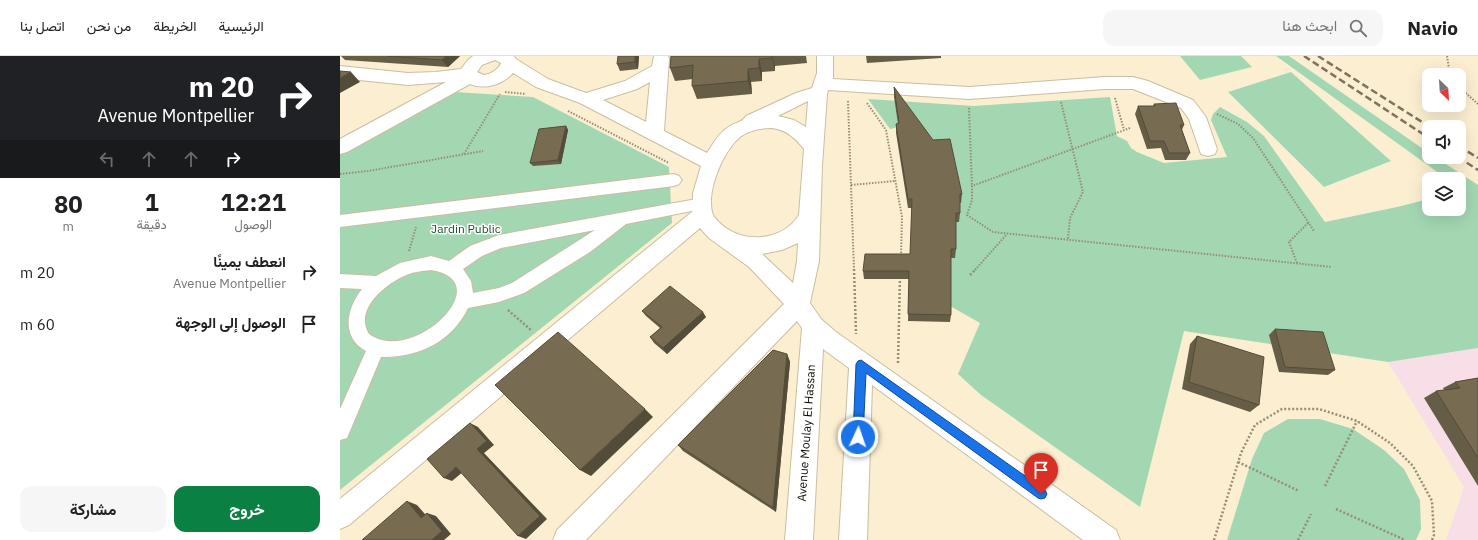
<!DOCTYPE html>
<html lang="ar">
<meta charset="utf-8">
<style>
body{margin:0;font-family:"IBM Plex Sans",Vazirmatn,sans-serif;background:#f6f6f6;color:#202124;direction:rtl;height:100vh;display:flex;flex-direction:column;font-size:15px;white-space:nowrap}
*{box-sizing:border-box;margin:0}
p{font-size:13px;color:#757577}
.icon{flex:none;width:22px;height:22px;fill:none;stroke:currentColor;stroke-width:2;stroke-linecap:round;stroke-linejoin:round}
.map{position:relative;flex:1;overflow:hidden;direction:ltr}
.side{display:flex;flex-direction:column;background:#fff;width:340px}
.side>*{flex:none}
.guide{background:#202124;color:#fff;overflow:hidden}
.needle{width:26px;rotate:155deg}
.tools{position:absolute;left:1082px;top:12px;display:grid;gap:8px}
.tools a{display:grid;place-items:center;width:44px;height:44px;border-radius:8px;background:#fff;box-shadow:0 4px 16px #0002;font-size:20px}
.pin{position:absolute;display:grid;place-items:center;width:34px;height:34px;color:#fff;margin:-41px -17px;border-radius:50% 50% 50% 0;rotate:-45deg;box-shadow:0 0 4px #0007}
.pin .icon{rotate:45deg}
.me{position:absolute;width:44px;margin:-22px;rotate:3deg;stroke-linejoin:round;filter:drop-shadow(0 0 3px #0008)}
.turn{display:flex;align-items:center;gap:14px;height:84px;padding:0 20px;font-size:18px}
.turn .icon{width:52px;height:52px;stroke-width:2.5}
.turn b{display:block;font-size:28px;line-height:34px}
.lanes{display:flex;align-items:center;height:38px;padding:0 20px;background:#0003;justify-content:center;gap:20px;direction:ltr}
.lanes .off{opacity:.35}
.eta{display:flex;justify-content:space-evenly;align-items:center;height:68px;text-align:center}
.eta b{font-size:24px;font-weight:700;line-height:28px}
.button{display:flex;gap:8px;margin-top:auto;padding:8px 20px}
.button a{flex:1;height:46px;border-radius:12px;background:#0b8043;color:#fff;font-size:16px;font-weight:700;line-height:46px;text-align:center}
.button a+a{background:#f6f6f6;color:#202124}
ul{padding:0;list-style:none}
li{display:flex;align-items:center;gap:12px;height:52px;padding:0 20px}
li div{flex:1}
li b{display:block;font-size:15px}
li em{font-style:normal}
header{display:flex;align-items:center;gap:24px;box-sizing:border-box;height:56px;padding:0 20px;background:#fff;border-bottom:1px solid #e0e0e0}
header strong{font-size:19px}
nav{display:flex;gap:22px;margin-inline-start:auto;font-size:14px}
.search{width:280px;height:36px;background:#f6f6f6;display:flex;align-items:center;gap:10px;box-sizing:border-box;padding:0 14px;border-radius:12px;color:#757577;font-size:15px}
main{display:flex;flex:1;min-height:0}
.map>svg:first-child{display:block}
.education{fill:#f8dfe7}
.green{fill:#a3d7b2}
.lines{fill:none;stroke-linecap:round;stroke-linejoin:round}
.pedestrian-casing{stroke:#cabea1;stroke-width:2}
.minor-casing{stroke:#cabea1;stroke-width:2}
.path-far1{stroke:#978d78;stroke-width:2;stroke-dasharray:1.5 1.5;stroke-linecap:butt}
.path{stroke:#978d78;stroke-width:2.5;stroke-dasharray:2 2;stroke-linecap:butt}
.pedestrian{fill:#fff;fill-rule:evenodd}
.minor{fill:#fff;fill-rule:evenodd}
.rail{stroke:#7c7361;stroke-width:2.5;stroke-dasharray:7 3.5;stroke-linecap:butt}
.wall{fill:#665d46}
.shaded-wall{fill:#534c39}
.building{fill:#776c51;stroke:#534c39}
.route{fill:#1a73e8;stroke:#114b97}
.labels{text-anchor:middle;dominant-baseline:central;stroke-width:3;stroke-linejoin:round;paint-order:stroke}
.park-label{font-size:12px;fill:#11542e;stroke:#fff}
.street-label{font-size:12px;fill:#110c04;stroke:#fff}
</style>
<header>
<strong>Navio</strong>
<div class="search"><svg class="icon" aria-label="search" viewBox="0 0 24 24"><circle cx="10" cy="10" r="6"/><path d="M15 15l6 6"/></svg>ابحث هنا</div>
<nav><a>الرئيسية</a><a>الخريطة</a><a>من نحن</a><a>اتصل بنا</a></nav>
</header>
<main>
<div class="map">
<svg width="1138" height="484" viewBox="0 0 1138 484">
<rect width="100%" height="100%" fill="#fcefd1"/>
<path class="education" d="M1138,292V484H1106L1124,431L1048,306Z"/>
<g class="green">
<path d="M840,0H901L912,11L860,24Z"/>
<path d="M936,0H949L1089,97V101H1095L1138,129V292L1048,306L844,275L800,451L641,339L618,318L640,267L610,250V202L612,179L619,147H621L559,71L550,73L528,43L634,50L770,41L777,80L787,85L791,92L797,96L824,107L887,101L871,64L873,58L880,51L907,66L924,80L985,166L1057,151L1089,143V153H1119V123H1107Z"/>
<path d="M951,16L1051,105L984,131L888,36Z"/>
<path d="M115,36L193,41L329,111L332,167L0,434V98Z"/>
<path d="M948,363H980L1013,373L1044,394L1064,413L1080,444L1081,473L1076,484H887L912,403L924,377Z"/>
</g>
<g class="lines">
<defs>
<g id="pedestrian">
<path d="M334,118L339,120L342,124L339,128L334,130L0,171V159Z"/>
<path d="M362,142L367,144L370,148L367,152L286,168L250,196L184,237L159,246L128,252C112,286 77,302 41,301L7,382L0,384V353L26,295C0,281 7,252 22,233L0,232V218L36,220L60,207L91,200L109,205L130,190L159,179ZM255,174L172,227L159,232L133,237L131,225L123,213L142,200L161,192ZM91,214C98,215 105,217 111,222C138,246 66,306 29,278C14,254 44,229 64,220C72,216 82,215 91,214Z"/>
</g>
<path id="minor" d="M133,0H174L176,3L208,23L246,37L285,25L312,10L314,0H328L329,3L324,75L367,97C373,88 378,78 387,72C393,67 402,67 406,60L456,37L472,32L477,17V0H493V23L629,31L765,21H793L808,25L853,44L866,61L877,93L875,98L868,100L861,98L849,63L841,52L793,33H765L629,43L488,34L487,38L482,110L479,205L470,247L481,263L496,276L776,474L780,484H743L532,329L527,484H499L509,312L483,293L473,484H445L462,272L457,265L246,484H213L217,474L444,248L409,211L369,182L360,172L9,469L0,473V443L353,155V137L361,110L240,47L196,31L173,17C162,29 145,34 130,28L7,96L0,98V83L106,26L68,29L0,22V10L68,17L96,16L121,13L128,4ZM155,4L161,7C158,14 151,18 144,19L137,16L142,9ZM310,26L306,66L263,44L297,33ZM468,45L466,71L454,64L438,60ZM432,72C447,74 455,82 464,93L459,159C444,183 409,188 386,172C382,169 376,164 373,159C365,137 383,95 400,81C409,74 421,72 432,72ZM458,187L457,205L453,227L422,198L442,194Z"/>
</defs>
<use href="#pedestrian" class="pedestrian-casing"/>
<use href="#minor" class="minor-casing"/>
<g class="path-far1">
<path d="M1107,0L1110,19"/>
<path d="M1119,31L1138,48"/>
<path d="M165,36L186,38"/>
<path d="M775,42L784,74"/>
<path d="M508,45L514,214"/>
<path d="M721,46L743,136L730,162L728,183"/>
<path d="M527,47L546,74L562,161L561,201"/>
<path d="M629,52L632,130"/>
<path d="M228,55L329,107"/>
<path d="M877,58L898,68L913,82L974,175"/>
<path d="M790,72L632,130V144L627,159L653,176L992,211"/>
<path d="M124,98L160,38"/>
<path d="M0,118L28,115L143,95"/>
<path d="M511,129L555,125"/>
<path d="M69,195L76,171"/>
<path d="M957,207L949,186L969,166"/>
<path d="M635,214L667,178"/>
</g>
<g class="path">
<path d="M514,213L516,278"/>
<path d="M630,219L636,213"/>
<path d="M168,254L191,274"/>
<path d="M558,307L560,220"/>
<path d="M898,406L959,435"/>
<path d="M985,430L1017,365"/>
<path d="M996,453L1065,484"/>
<path d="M874,484L901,397L915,369L942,353H979L1017,365L1050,387L1073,410L1092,445L1094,479L1092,484"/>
<path d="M958,484L971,458"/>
</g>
<use href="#pedestrian" class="pedestrian"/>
<use href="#minor" class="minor"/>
<g class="rail">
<path d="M964,0L1089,82"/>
<path d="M978,0L1090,71"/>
<path d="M1119,90L1138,102"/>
<path d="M1118,101L1138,114"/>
</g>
</g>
<g class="wall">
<path d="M1,0H120L108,11L5,4Z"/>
<path d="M299,0L298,13L280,15L277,8Z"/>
<path d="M331,0H466L467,7L435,10V15L422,16V25L411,26L412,38L357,43L352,30L353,23L335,25L330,12Z"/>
<path d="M526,0H601V2L527,7Z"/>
<path d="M554,31L622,138L621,147H620V157L619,166H616V193L615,202H611V259L610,266L568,265L569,223H524L523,215L570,198L572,152H568L556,77V68H558L554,41Z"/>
<path d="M814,48L844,69L842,74L850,97L846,104H825L821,92L807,93L795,58L798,50H813Z"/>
<path d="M226,70L228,74L221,108L193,110L190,107Z"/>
<path d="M302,255L366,261L327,298L314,287L310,281L320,272L306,260Z"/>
<path d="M935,273L995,314L988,319L939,316L929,279Z"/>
<path d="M857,280L919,349L910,356L842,333L850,288Z"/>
<path d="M447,298L450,306L436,456L343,395L338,389Z"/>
<path d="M1138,322V430L1084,342L1096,335L1104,334L1103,332L1115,326Z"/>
</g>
<g class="shaded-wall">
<path d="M106,0H120L108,11L102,4Z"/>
<path d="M295,0H299L298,13L295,6Z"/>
<path d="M432,0L435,10V15L432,2Z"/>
<path d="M419,3L422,16V25L419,12Z"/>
<path d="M408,13L411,26L412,38L408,25Z"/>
<path d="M11,16L20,26L0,37V22Z"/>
<path d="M226,70L228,74L221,108L218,104Z"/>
<path d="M363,256L366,261L327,298L323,292Z"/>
<path d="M447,298L450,306L436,456L433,452Z"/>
<path d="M305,353L313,361L251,420L240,414Z"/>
<path d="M130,367L138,371L154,389L144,397L207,463L186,483L178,480L137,393Z"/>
<path d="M116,411L124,415L112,425L104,422Z"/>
<path d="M67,445L77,449L91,465L81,462Z"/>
<path d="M87,457L96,460L111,478L104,484H92Z"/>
</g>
<g class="building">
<path d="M47,0H106L102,4Z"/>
<path d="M278,0H295V6L277,8Z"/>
<path d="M331,0H432V2L419,3V12L408,13V25L352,30L353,9L330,12Z"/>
<path d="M0,15L11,16L0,22Z"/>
<path d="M554,31L593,84L610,83L622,138H620V157H616V193H611V259L568,258L569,215H523L525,198H570L572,143H568L556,68L559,67Z"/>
<path d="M836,47L844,69H840L850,97H829L824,85H810L798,50H815L814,48Z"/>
<path d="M226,70L218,104L190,107L199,73Z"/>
<path d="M330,230L363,256L323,292L310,281L322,271L302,255Z"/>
<path d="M935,273L983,276L995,314L945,311Z"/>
<path d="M218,276L305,353L240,414L155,329Z"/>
<path d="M857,280L924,301L919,349L849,326Z"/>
<path d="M433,294L447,298L433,452L338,389Z"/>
<path d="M1138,322V402L1096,335L1120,332L1115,326Z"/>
<path d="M130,367L147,385L137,393L200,460L178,480L116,411L104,422L87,403Z"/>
<path d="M67,445L81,462L87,457L102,475L92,484H22Z"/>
</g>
<path class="route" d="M521,304L705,434L707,438L705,442L701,443L698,442L526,317L523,381L521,385L518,386L514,385L513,381L516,308L518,305Z"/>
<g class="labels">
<g class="park-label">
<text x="126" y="172">Jardin Public</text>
</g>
<g class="street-label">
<text transform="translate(466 377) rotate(-86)">Avenue Moulay El Hassan</text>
</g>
</g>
</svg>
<div class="tools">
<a><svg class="needle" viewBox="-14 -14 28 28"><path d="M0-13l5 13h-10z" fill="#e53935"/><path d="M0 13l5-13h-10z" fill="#757577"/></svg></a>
<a><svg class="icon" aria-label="sound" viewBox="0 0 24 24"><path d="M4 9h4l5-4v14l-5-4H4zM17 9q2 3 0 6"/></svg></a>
<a><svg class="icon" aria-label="layers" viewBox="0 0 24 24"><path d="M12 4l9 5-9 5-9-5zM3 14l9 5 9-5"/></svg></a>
</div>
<div class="pin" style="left:701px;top:438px;background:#d93025"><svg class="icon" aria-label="arrive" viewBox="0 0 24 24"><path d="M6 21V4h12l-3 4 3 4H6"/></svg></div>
<svg class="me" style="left:518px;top:381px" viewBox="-20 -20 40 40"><circle r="17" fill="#1a73e8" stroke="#fff" stroke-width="3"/><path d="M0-11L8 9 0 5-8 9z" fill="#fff"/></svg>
</div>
<section class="side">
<div class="guide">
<div class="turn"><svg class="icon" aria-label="right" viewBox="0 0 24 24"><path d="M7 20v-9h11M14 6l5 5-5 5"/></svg><div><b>20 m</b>Avenue Montpellier</div></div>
<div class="lanes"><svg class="icon off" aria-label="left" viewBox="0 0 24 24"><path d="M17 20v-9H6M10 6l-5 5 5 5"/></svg><svg class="icon off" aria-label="ahead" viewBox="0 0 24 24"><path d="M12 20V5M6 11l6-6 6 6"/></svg><svg class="icon off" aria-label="ahead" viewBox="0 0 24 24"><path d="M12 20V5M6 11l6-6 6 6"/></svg><svg class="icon" aria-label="right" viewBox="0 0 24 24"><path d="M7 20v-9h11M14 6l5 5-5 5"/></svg></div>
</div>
<div class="eta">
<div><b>12:21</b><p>الوصول</p></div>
<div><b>1</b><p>دقيقة</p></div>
<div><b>80</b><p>m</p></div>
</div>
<ul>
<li><svg class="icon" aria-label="right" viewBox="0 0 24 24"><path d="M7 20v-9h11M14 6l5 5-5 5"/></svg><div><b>انعطف يمينًا</b><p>Avenue Montpellier</p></div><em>20 m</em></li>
<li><svg class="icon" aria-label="arrive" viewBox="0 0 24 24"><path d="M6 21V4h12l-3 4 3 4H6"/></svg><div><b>الوصول إلى الوجهة</b></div><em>60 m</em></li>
</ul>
<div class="button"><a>خروج</a><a>مشاركة</a></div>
</section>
</main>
